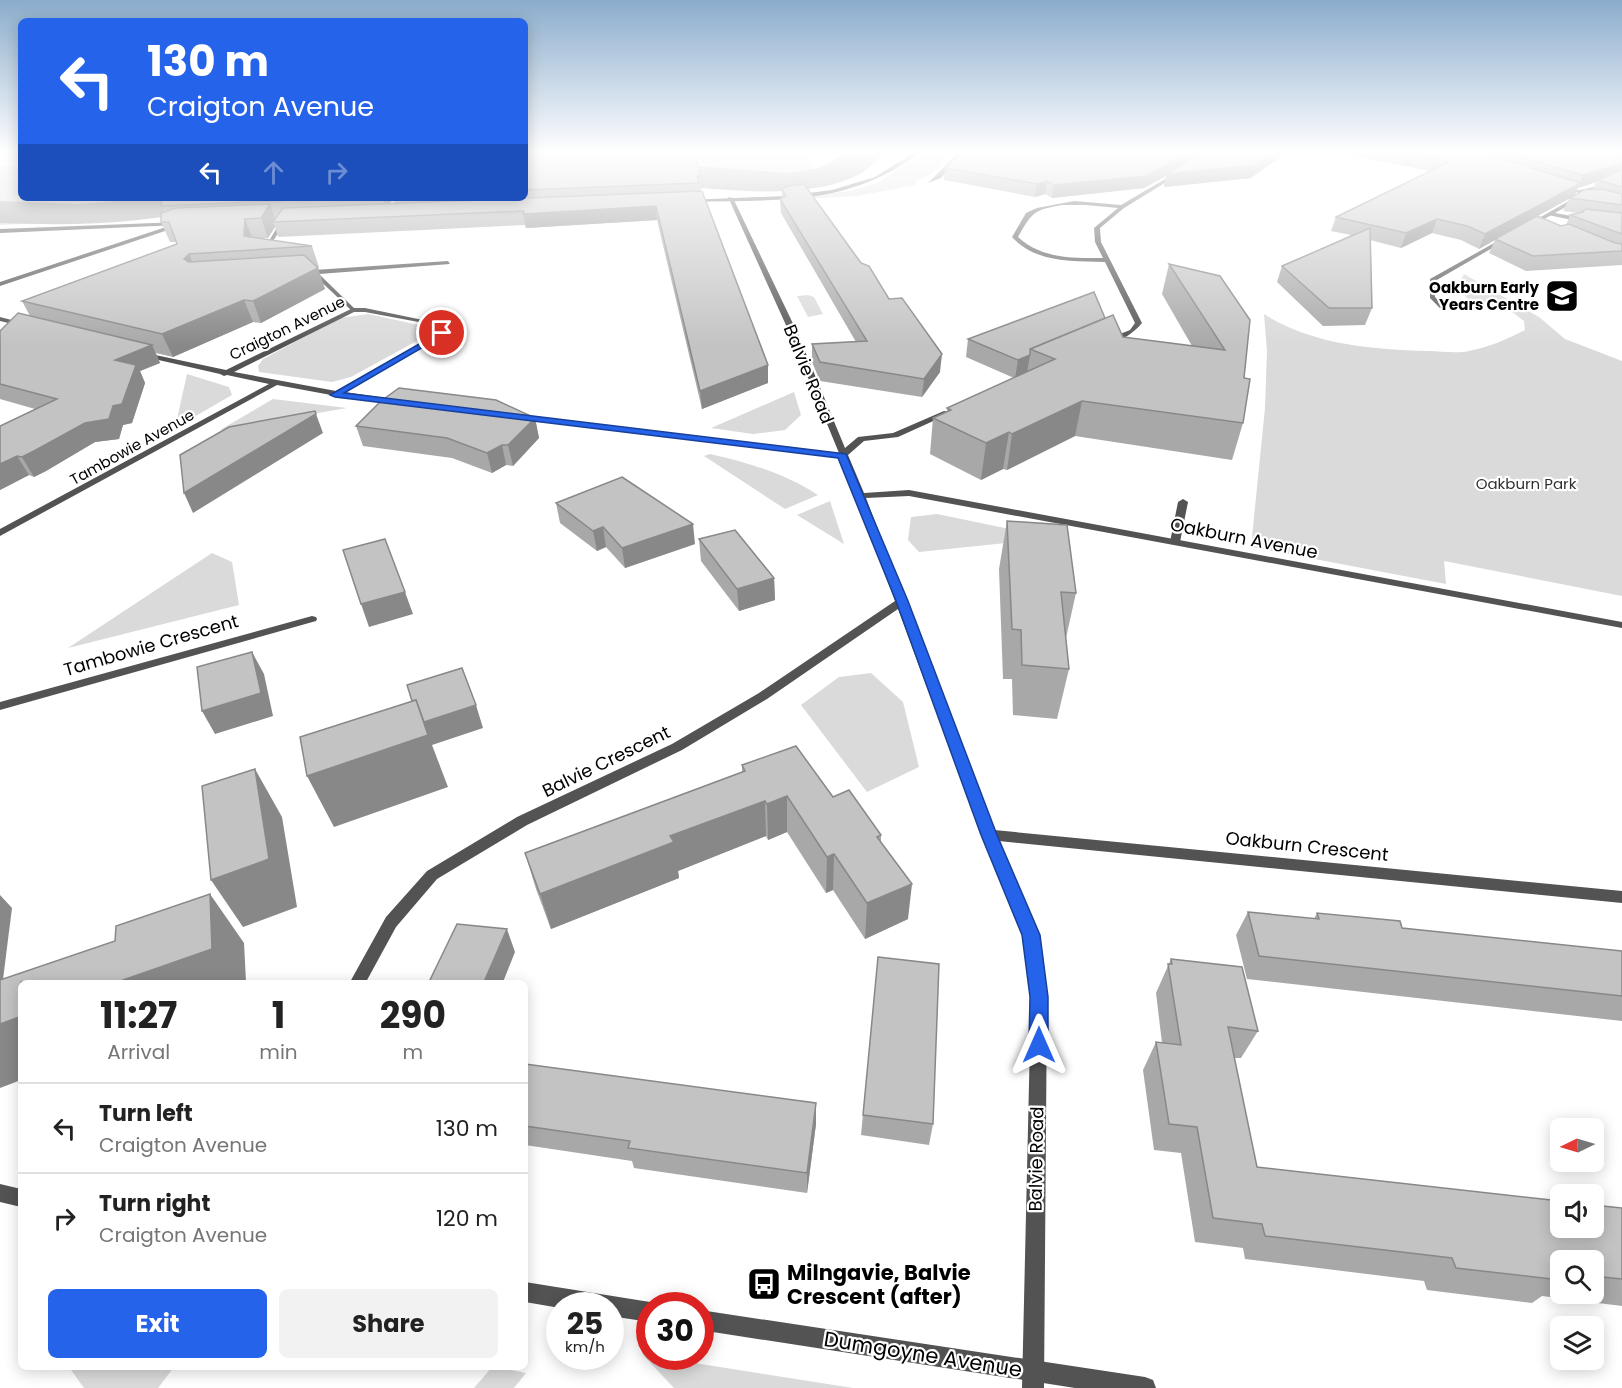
<!DOCTYPE html>
<style>
body{margin:0;font-family:Poppins,sans-serif;background:#f2f2f2;color:#222;height:100vh;display:flex;flex-direction:column;font-size:22px;white-space:nowrap}
*{box-sizing:border-box;margin:0}
p{font-size:20px;color:#767676}
.icon{flex:none;width:33px;height:33px;fill:none;stroke:currentColor;stroke-width:2;stroke-linecap:round;stroke-linejoin:round}
.map{position:relative;flex:1;overflow:hidden}
.panel{position:absolute;left:18px;top:980px;width:510px;height:390px;display:flex;flex-direction:column;background:#fff;border-radius:9px;box-shadow:0 3px 15px #0003}
.panel>*{flex:none}
.banner{position:absolute;left:18px;top:18px;width:510px;height:183px;border-radius:9px;box-shadow:0 3px 15px #0003;background:#2563eb;color:#fff;overflow:hidden}
.needle{width:39px;rotate:265deg}
.tools{position:absolute;left:1550px;top:1118px;display:grid;gap:12px}
.tools a{display:grid;place-items:center;width:54px;height:54px;border-radius:9px;background:#fff;box-shadow:0 3px 15px #0003;font-size:30px}
.speed{position:absolute;left:546px;top:1292px;display:flex;gap:12px;font-size:30px;font-weight:700;text-align:center}
.speed>*{display:grid;place-content:center;width:78px;height:78px;border-radius:50%;background:#fff;box-shadow:0 3px 15px #0003;line-height:1}
.speed small{font-size:15px;font-weight:400}
.speed .limit{border:9px solid #d22;background:#fff;color:#111}
.pin{position:absolute;display:grid;place-items:center;width:51px;height:51px;color:#fff;margin:-26px;border:3px solid #fff;border-radius:50%;box-shadow:0 2px 6px #0007}
.me{position:absolute;width:66px;margin:-33px;rotate:0deg;stroke-linejoin:round;filter:drop-shadow(0 0 4px #0008)}
.turn{display:flex;align-items:center;gap:21px;height:126px;padding:0 30px;font-size:27px}
.turn .icon{width:78px;height:78px;stroke-width:2.5}
.turn b{display:block;font-size:42px;line-height:51px}
.lanes{display:flex;align-items:center;height:57px;padding:0 30px;background:#0003;justify-content:center;gap:30px;direction:ltr}
.lanes .off{opacity:.35}
.eta{display:flex;justify-content:space-evenly;align-items:center;height:102px;text-align:center}
.eta b{font-size:36px;font-weight:700;line-height:42px}
.button{display:flex;gap:12px;margin-top:auto;padding:12px 30px}
.button a{flex:1;height:69px;border-radius:9px;background:#2563eb;color:#fff;font-size:24px;font-weight:700;line-height:69px;text-align:center}
.button a+a{background:#f2f2f2;color:#222}
ul{padding:0;list-style:none}
li{display:flex;align-items:center;gap:18px;height:90px;padding:0 30px;border-top:2px solid #e0e0e0}
li div{flex:1}
li b{display:block;font-size:22px}
li em{font-style:normal}
.map>svg:first-child{display:block}
.green{fill:#dadada}
.lines{fill:none;stroke-linecap:round;stroke-linejoin:round}
.river{fill:#a1a1a1;fill-rule:evenodd}
.service{fill:#535353;fill-rule:evenodd}
.minor{fill:#535353;fill-rule:evenodd}
.tertiary{fill:#535353;fill-rule:evenodd}
.wall{fill:#a8a8a8;fill-rule:evenodd}
.shaded-wall{fill:#888}
.building{fill:#c3c3c3;stroke:#888;stroke-width:1.5}
.route{fill:#2563eb;stroke:#184099;stroke-width:1.5}
.labels{text-anchor:middle;dominant-baseline:central;stroke-width:4.5;stroke-linejoin:round;paint-order:stroke}
.far-poi-label{font-size:15px;font-weight:bold;fill:#000;stroke:#fff;text-anchor:end}
.far-street-label{font-size:15px;fill:#000;stroke:#fff}
.far-park-label{font-size:15px;fill:#313131;stroke:#fff}
.street-label{font-size:18px;fill:#000;stroke:#fff}
.near-poi-label{font-size:21px;font-weight:bold;fill:#000;stroke:#fff;text-anchor:start}
.near-street-label{font-size:21px;fill:#000;stroke:#fff}
</style>
<div class="map">
<svg width="1622" height="1388" viewBox="0 0 1622 1388">
<rect width="100%" height="100%" fill="#fff"/>
<g class="green">
<path d="M714,151H805L810,164L817,166C772,183 715,170 671,156Z"/>
<path d="M875,151H885L861,174L834,183L771,192L766,188C810,182 840,182 875,151Z"/>
<path d="M927,151H951C941,167 935,174 917,180L915,185L858,196L777,200L850,191L877,183Z"/>
<path d="M0,165L21,167V198H202C138,215 69,210 4,208L0,206Z"/>
<path d="M0,214L32,215L69,222L0,225Z"/>
<path d="M1464,274L1539,317L1565,339L1622,361V596L1444,561L1446,584L1251,547L1265,408L1267,351L1264,314C1313,345 1371,349 1428,351C1441,351 1456,354 1469,351C1490,347 1507,339 1525,330L1524,321L1504,306L1472,304L1457,287Z"/>
<path d="M808,295L814,297L823,314L808,317L797,296Z"/>
<path d="M368,314L433,328V332L351,377L332,382L259,372L258,366L263,359L340,318Z"/>
<path d="M187,374L229,387L232,395L175,428Z"/>
<path d="M794,392L801,415L785,430L753,434L711,428Z"/>
<path d="M273,399L347,408L220,430Z"/>
<path d="M710,454C749,463 784,473 818,495L785,509L704,456Z"/>
<path d="M830,501L844,544L797,515Z"/>
<path d="M937,514L1053,538L919,552L908,540L911,517Z"/>
<path d="M212,553L232,562L239,605L68,648Z"/>
<path d="M871,673L903,702L919,767L867,792L801,705L839,677Z"/>
<path d="M642,1354L650,1356L853,1388H674Z"/>
<path d="M69,1367H174L158,1388H84Z"/>
<path d="M492,1367H496L526,1373L514,1388H474Z"/>
</g>
<g class="lines">
<g class="river">
<path d="M851,151H881L882,154C838,217 679,182 612,179C583,177 554,179 525,179V159H612L787,173L818,168Z"/>
<path d="M157,198H228L223,205C147,224 78,226 0,223V201L79,204Z"/>
</g>
<g class="service">
<path d="M1550,212L1582,218L1585,220L1582,222L1548,215Z"/>
<path d="M283,217L288,218L273,241H269Z"/>
<path d="M448,261L450,264L319,274L355,309L356,310L353,312L311,272L314,270Z"/>
<path d="M1183,499L1188,502L1180,542L1175,545L1170,542L1178,502Z"/>
</g>
<g class="minor">
<path d="M960,151H965L941,178L928,183Z"/>
<path d="M1177,172L1181,173L1124,208L1100,228L1101,242L1142,323C1134,333 1119,343 1105,344V340L1130,330L1135,323L1105,262C1072,261 1036,263 1012,237L1026,213L1037,208L1074,201L1121,205ZM1062,205H1086L1118,208L1094,228L1095,242L1103,258C1072,258 1042,259 1018,237C1032,212 1034,210 1062,205Z"/>
<path d="M1622,175V178L1597,189L1578,193L1575,191L1594,187Z"/>
<path d="M728,197L733,198L798,334L845,448L858,437L893,433L944,411L951,413L898,437L864,441L848,455L864,493L909,490L1622,622V628L909,496L866,498L904,598L907,601L906,603L994,830L1622,891V903L999,841L1039,935L1047,997L1044,1388H1022L1031,997L1023,935L982,835L898,609L767,699L682,750L527,825L437,879L396,927L366,982H350L386,917L427,871L517,817L672,744L759,693L895,601L841,458L519,419L515,417L519,415L839,453L790,334Z"/>
<path d="M1581,197L1583,200L1571,204L1530,227L1525,226L1567,202Z"/>
<path d="M180,222L178,225L0,233V229Z"/>
<path d="M1503,238L1508,239L1435,281V297L1444,306V308H1440L1430,298V279Z"/>
<path d="M353,308H365L447,325L444,334L345,392L398,400L402,402L401,404L339,396L335,397L331,395L277,385L0,536V529L269,384L227,375L224,376L220,374L141,356V352L226,370ZM354,312H365L440,326L439,332L336,391L234,372Z"/>
<path d="M0,317L27,324L28,325L25,327L0,321Z"/>
<path d="M312,616L316,617L317,619L316,621L0,710V702Z"/>
</g>
<g class="tertiary">
<path d="M916,151H922C848,208 777,199 690,202L687,200L785,196L832,190L875,177Z"/>
<path d="M178,223L180,226L0,286V282Z"/>
<path d="M0,1184L21,1189V1207L0,1202Z"/>
<path d="M525,1282L650,1302L657,1305H650V1322L610,1316V1305H560V1308L525,1302Z"/>
<path d="M700,1310L1145,1377L1153,1380L1156,1388H1075L700,1330Z"/>
</g>
</g>
<g class="wall">
<path d="M525,151L701,176L702,189H700V191L768,383L702,409L657,220L526,228L525,225L278,237L275,227L268,238H259L312,246L319,267H317L325,289L261,323L253,322L173,357L156,353L160,363L140,371L145,383L132,423L123,425L119,439L95,442L46,471L34,477L29,475L0,490L35,409L0,399V331L30,316L22,301L177,244L176,242H170L161,222L164,211L162,206L170,198H393L390,204H395L393,198H443L441,202H448L447,198H525Z"/>
<path d="M1329,151H1622V265L1526,271L1489,253L1495,240L1479,249L1461,240L1432,233L1401,248L1370,240L1372,308L1365,325L1323,326L1277,282L1282,266L1351,235L1331,231L1336,217L1430,171ZM1596,182L1593,189L1575,195L1578,188ZM1569,199L1563,211L1578,213L1570,215L1566,225L1561,226L1537,216Z"/>
<path d="M945,168L1251,178L1164,187L1166,176L1144,188L1052,198L1045,194L1035,197L944,180Z"/>
<path d="M782,189L861,263L889,299L940,372L922,397L820,381L812,362V344L856,342L781,213L780,199L782,198Z"/>
<path d="M1169,264L1244,378L1243,423L1232,460L1075,436L1007,470L1003,469L981,480L930,454L933,418L947,411V408L1014,378L966,357L968,339L1105,318L1123,337L1192,346L1162,294Z"/>
<path d="M535,418L539,438L513,466L506,465L492,473L452,458L363,446L356,426Z"/>
<path d="M556,503L695,544L625,568L606,547L597,551L560,523Z"/>
<path d="M1007,521L1076,593L1066,638L1069,669L1057,719L1013,715L1012,679H1003L999,569Z"/>
<path d="M699,539L774,578L775,600L739,611L701,561Z"/>
<path d="M742,765L833,797L881,835V842L908,919L865,939L833,890L826,893L787,832L768,840L766,836L678,871L679,878L551,929L536,889L525,853L742,772Z"/>
<path d="M1248,912L1314,919L1317,913L1402,928L1622,951V1021L1247,979L1236,935Z"/>
<path d="M878,957L933,1124L929,1145L861,1135Z"/>
<path d="M1171,959L1258,1031L1241,1058H1234L1257,1167L1622,1208V1306L1542,1296L1532,1303L1427,1290L1424,1281L1245,1259L1243,1248L1195,1242L1181,1153L1154,1150L1143,1070L1156,1042L1162,1043L1156,993ZM1560,1260H1593V1293H1560Z"/>
<path d="M525,1064L816,1124L807,1193L634,1168L632,1161L525,1145Z"/>
</g>
<g class="shaded-wall">
<path d="M1190,151H1289L1251,178L1164,187L1166,176L1144,188L1052,198L1054,185Z"/>
<path d="M1622,164V174L1598,180L1596,182L1578,188L1574,196L1496,239H1495V240L1479,249L1485,234L1580,183L1583,175Z"/>
<path d="M1047,181L1045,194L1035,197L1037,184Z"/>
<path d="M383,198H393L386,210Z"/>
<path d="M436,198H443L439,208Z"/>
<path d="M270,204L276,222H273L275,227L268,238L261,218Z"/>
<path d="M656,206L657,220L526,228L523,214Z"/>
<path d="M245,219L252,238L244,236Z"/>
<path d="M1437,219L1432,233L1401,248L1406,233Z"/>
<path d="M189,254L198,275L184,259Z"/>
<path d="M318,268L325,289L261,323L253,301Z"/>
<path d="M244,300L253,322L173,357L162,334Z"/>
<path d="M152,345L160,363L140,371L145,383L132,423L123,425L119,439L95,442L46,471L34,477L22,457L115,360Z"/>
<path d="M942,354L940,372L922,397L924,379Z"/>
<path d="M1030,355L1027,373L1015,378L1018,360Z"/>
<path d="M768,365V383L702,409L700,391Z"/>
<path d="M1082,401L1075,436L1007,470L1012,434Z"/>
<path d="M316,414L323,433L193,513L184,493Z"/>
<path d="M535,418L539,438L513,466L508,445Z"/>
<path d="M1009,432L1003,469L981,480L986,443Z"/>
<path d="M502,445L506,465L492,473L487,453Z"/>
<path d="M17,456L29,475L0,490V464Z"/>
<path d="M693,524L695,544L625,568L622,548Z"/>
<path d="M603,527L606,547L597,551L593,531Z"/>
<path d="M774,578L775,600L739,611L737,589Z"/>
<path d="M405,592L413,614L369,627L361,604Z"/>
<path d="M252,652L264,674L273,716L215,734L202,711Z"/>
<path d="M476,705L483,728L432,745L448,787L334,827L307,776L420,723Z"/>
<path d="M255,769L282,817L297,907L243,927L211,880Z"/>
<path d="M787,796V832L768,840L767,804Z"/>
<path d="M765,801L766,836L678,871L679,878L551,929L540,894L670,836Z"/>
<path d="M834,854L833,890L826,893L827,857Z"/>
<path d="M912,884L908,919L865,939L867,903Z"/>
<path d="M210,894L244,943L246,982H123V980Z"/>
<path d="M0,895L12,908L0,1003Z"/>
<path d="M507,929L515,952L503,982H484Z"/>
<path d="M19,1017L21,1019V1080L0,1088V1024Z"/>
<path d="M816,1103V1124L807,1193V1173Z"/>
</g>
<g class="building">
<path d="M525,151H694L701,176H697L699,183L525,190Z"/>
<path d="M965,151H1190L1147,176L1054,185L1047,181L1037,184L945,168Z"/>
<path d="M1204,151H1275L1255,165L1167,174Z"/>
<path d="M1394,151H1476L1581,183L1485,234L1467,226L1437,219L1406,233L1336,217L1449,162Z"/>
<path d="M1499,151H1622V164L1583,175Z"/>
<path d="M1622,170V187L1598,180Z"/>
<path d="M804,184L861,263L869,266L889,299L902,298L942,354L924,379L820,362L812,344L867,341L780,199L786,196L782,189L788,186Z"/>
<path d="M1601,189L1622,194V205L1570,198L1584,190Z"/>
<path d="M702,191L768,365L700,391L656,206L523,214L524,211L273,222L283,208Z"/>
<path d="M170,198H335L162,206L161,199Z"/>
<path d="M270,204L261,218L245,219L244,236L312,246L189,254L184,259L189,262L304,255L318,268L253,301L244,300L162,334L22,301L177,244L169,222H161V213L176,208Z"/>
<path d="M1585,209L1622,213V234L1570,215L1583,212Z"/>
<path d="M1537,216L1561,226L1569,224L1615,243L1622,244V251L1533,256L1495,239Z"/>
<path d="M1370,228L1372,308H1329L1282,266Z"/>
<path d="M1169,264L1220,276L1250,320L1244,378L1250,379L1243,423L1082,401L1012,434L1009,432L986,443L933,418L951,410L947,408L1055,359L1030,349L1113,315L1123,337L1225,350Z"/>
<path d="M1094,292L1105,318L1030,349V355L1018,360L968,339Z"/>
<path d="M18,313L152,345L115,360L136,365L122,404L113,406L109,419L85,423L34,451L22,457L17,456L0,464V426L57,399L0,384V331Z"/>
<path d="M399,388L496,400L535,418L508,445H502L487,453L447,438L356,426L381,401Z"/>
<path d="M315,411L316,414L184,493L180,455L229,427Z"/>
<path d="M622,477L693,524L622,548L603,527L593,531L556,503Z"/>
<path d="M1007,521L1067,525L1076,593L1061,592L1069,669L1022,665L1021,630L1012,629Z"/>
<path d="M735,530L774,578L737,589L699,539Z"/>
<path d="M385,539L405,592L361,604L343,550Z"/>
<path d="M252,652L261,693L202,711L197,667Z"/>
<path d="M462,668L476,705L424,722L416,700L412,701L407,685Z"/>
<path d="M416,700L428,735L307,776L300,737Z"/>
<path d="M796,746L833,797L849,790L881,835L877,837L912,884L867,903L834,854L827,857L787,796L767,804L765,801L670,836L674,842L540,894L525,853L745,771L742,765Z"/>
<path d="M255,769L269,859L211,880L202,786Z"/>
<path d="M210,894L212,949L123,980V982H21V1026L17,1027L19,1017L0,1024V980L115,941L116,926Z"/>
<path d="M1248,912L1319,919L1317,913L1400,921L1402,928L1622,951V996L1259,956Z"/>
<path d="M457,924L507,929L484,982H429Z"/>
<path d="M878,957L939,964L933,1124L863,1115Z"/>
<path d="M1171,959L1242,967L1258,1031L1228,1027L1257,1167L1560,1201V1227H1593V1205L1622,1208V1279L1593,1276V1260H1560V1280L1456,1268L1452,1258L1265,1236L1262,1224L1213,1218L1197,1127L1169,1124L1156,1042L1181,1045L1168,964H1172Z"/>
<path d="M525,1064L816,1103L807,1173L628,1148L630,1141L525,1126Z"/>
</g>
<linearGradient id="sky" x2="0" y2="1"><stop stop-color="#8baccc"/><stop offset="0.44" stop-color="#fff"/><stop offset="1" stop-color="#fff" stop-opacity="0"/></linearGradient>
<rect width="1622" height="346" fill="url(#sky)"/>
<path class="route" d="M442,331L444,335L344,393L846,454L908,601L997,835L1040,935L1048,997V1045L1045,1051L1039,1054L1032,1051L1029,1045L1030,997L1022,935L981,835L896,601L838,458L335,397L330,395Z"/>
<defs>
<symbol id="school-square" viewBox="-11 -11 22 22"><rect x="-9" y="-9" width="18" height="18" rx="4" fill="#000" stroke="#fff"/><path d="M0-5L7-2L0 1L-7-2ZM-4 1L0 2.5L4 1V4Q0 6-4 4Z" fill="#fff"/></symbol>
<symbol id="bus-square" viewBox="-11 -11 22 22"><rect x="-9" y="-9" width="18" height="18" rx="4" fill="#000" stroke="#fff"/><path d="M-5-6H5V4H4V6H2V4H-2V6H-4V4H-5ZM-3.5-4V0h7V-4ZM-3.5 1.2v1.5H-2V1.2ZM2 1.2v1.5H3.5V1.2Z" fill="#fff"/></symbol>
</defs>
<g fill-rule="evenodd">
<use href="#school-square" x="1543" y="277" width="38" height="38"/>
<use href="#bus-square" x="745" y="1265" width="38" height="38"/>
</g>
<g class="labels">
<g class="far-poi-label">
<text x="1539" y="287">Oakburn Early<tspan x="1539" dy="17">Years Centre</tspan></text>
</g>
<g class="far-street-label">
<text transform="translate(287 328) rotate(-26)">Craigton Avenue</text>
<text transform="translate(132 447) rotate(-29)">Tambowie Avenue</text>
</g>
<g class="far-park-label">
<text x="1526" y="483">Oakburn Park</text>
</g>
<g class="street-label">
<text transform="translate(809 374) rotate(68)">Balvie Road</text>
<text transform="translate(1244 538) rotate(11)">Oakburn Avenue</text>
<text transform="translate(151 645) rotate(-16)">Tambowie Crescent</text>
<text transform="translate(606 761) rotate(-26)">Balvie Crescent</text>
<text transform="translate(1307 846) rotate(6)">Oakburn Crescent</text>
<text transform="translate(1036 1159) rotate(-89)">Balvie Road</text>
</g>
<g class="near-poi-label">
<text x="787" y="1272">Milngavie, Balvie<tspan x="787" dy="24">Crescent (after)</tspan></text>
</g>
<g class="near-street-label">
<text transform="translate(923 1354) rotate(9)">Dumgoyne Avenue</text>
</g>
</g>
</svg>
<div class="tools">
<a><svg class="needle" viewBox="-14 -14 28 28"><path d="M0-13l5 13h-10z" fill="#e53935"/><path d="M0 13l5-13h-10z" fill="#767676"/></svg></a>
<a><svg class="icon" aria-label="sound" viewBox="0 0 24 24"><path d="M4 9h4l5-4v14l-5-4H4zM17 9q2 3 0 6"/></svg></a>
<a><svg class="icon" aria-label="search" viewBox="0 0 24 24"><circle cx="10" cy="10" r="6"/><path d="M15 15l6 6"/></svg></a>
<a><svg class="icon" aria-label="layers" viewBox="0 0 24 24"><path d="M12 4l9 5-9 5-9-5zM3 14l9 5 9-5"/></svg></a>
</div>
<div class="speed"><div>25<small>km/h</small></div><div class="limit">30</div></div>
<div class="pin" style="left:442px;top:333px;background:#d93025"><svg class="icon" aria-label="arrive" viewBox="0 0 24 24"><path d="M6 21V4h12l-3 4 3 4H6"/></svg></div>
<svg class="me" style="left:1039px;top:1045px" viewBox="-20 -20 40 40"><path d="M0-17L14 15 0 8-14 15z" fill="#2563eb" stroke="#fff" stroke-width="4"/></svg>
<div class="banner">
<div class="turn"><svg class="icon" aria-label="left" viewBox="0 0 24 24"><path d="M17 20v-9H6M10 6l-5 5 5 5"/></svg><div><b>130 m</b>Craigton Avenue</div></div>
<div class="lanes"><svg class="icon" aria-label="left" viewBox="0 0 24 24"><path d="M17 20v-9H6M10 6l-5 5 5 5"/></svg><svg class="icon off" aria-label="ahead" viewBox="0 0 24 24"><path d="M12 20V5M6 11l6-6 6 6"/></svg><svg class="icon off" aria-label="right" viewBox="0 0 24 24"><path d="M7 20v-9h11M14 6l5 5-5 5"/></svg></div>
</div>
<section class="panel">
<div class="eta">
<div><b>11:27</b><p>Arrival</p></div>
<div><b>1</b><p>min</p></div>
<div><b>290</b><p>m</p></div>
</div>
<ul>
<li><svg class="icon" aria-label="left" viewBox="0 0 24 24"><path d="M17 20v-9H6M10 6l-5 5 5 5"/></svg><div><b>Turn left</b><p>Craigton Avenue</p></div><em>130 m</em></li>
<li><svg class="icon" aria-label="right" viewBox="0 0 24 24"><path d="M7 20v-9h11M14 6l5 5-5 5"/></svg><div><b>Turn right</b><p>Craigton Avenue</p></div><em>120 m</em></li>
</ul>
<div class="button"><a>Exit</a><a>Share</a></div>
</section>
</div>
